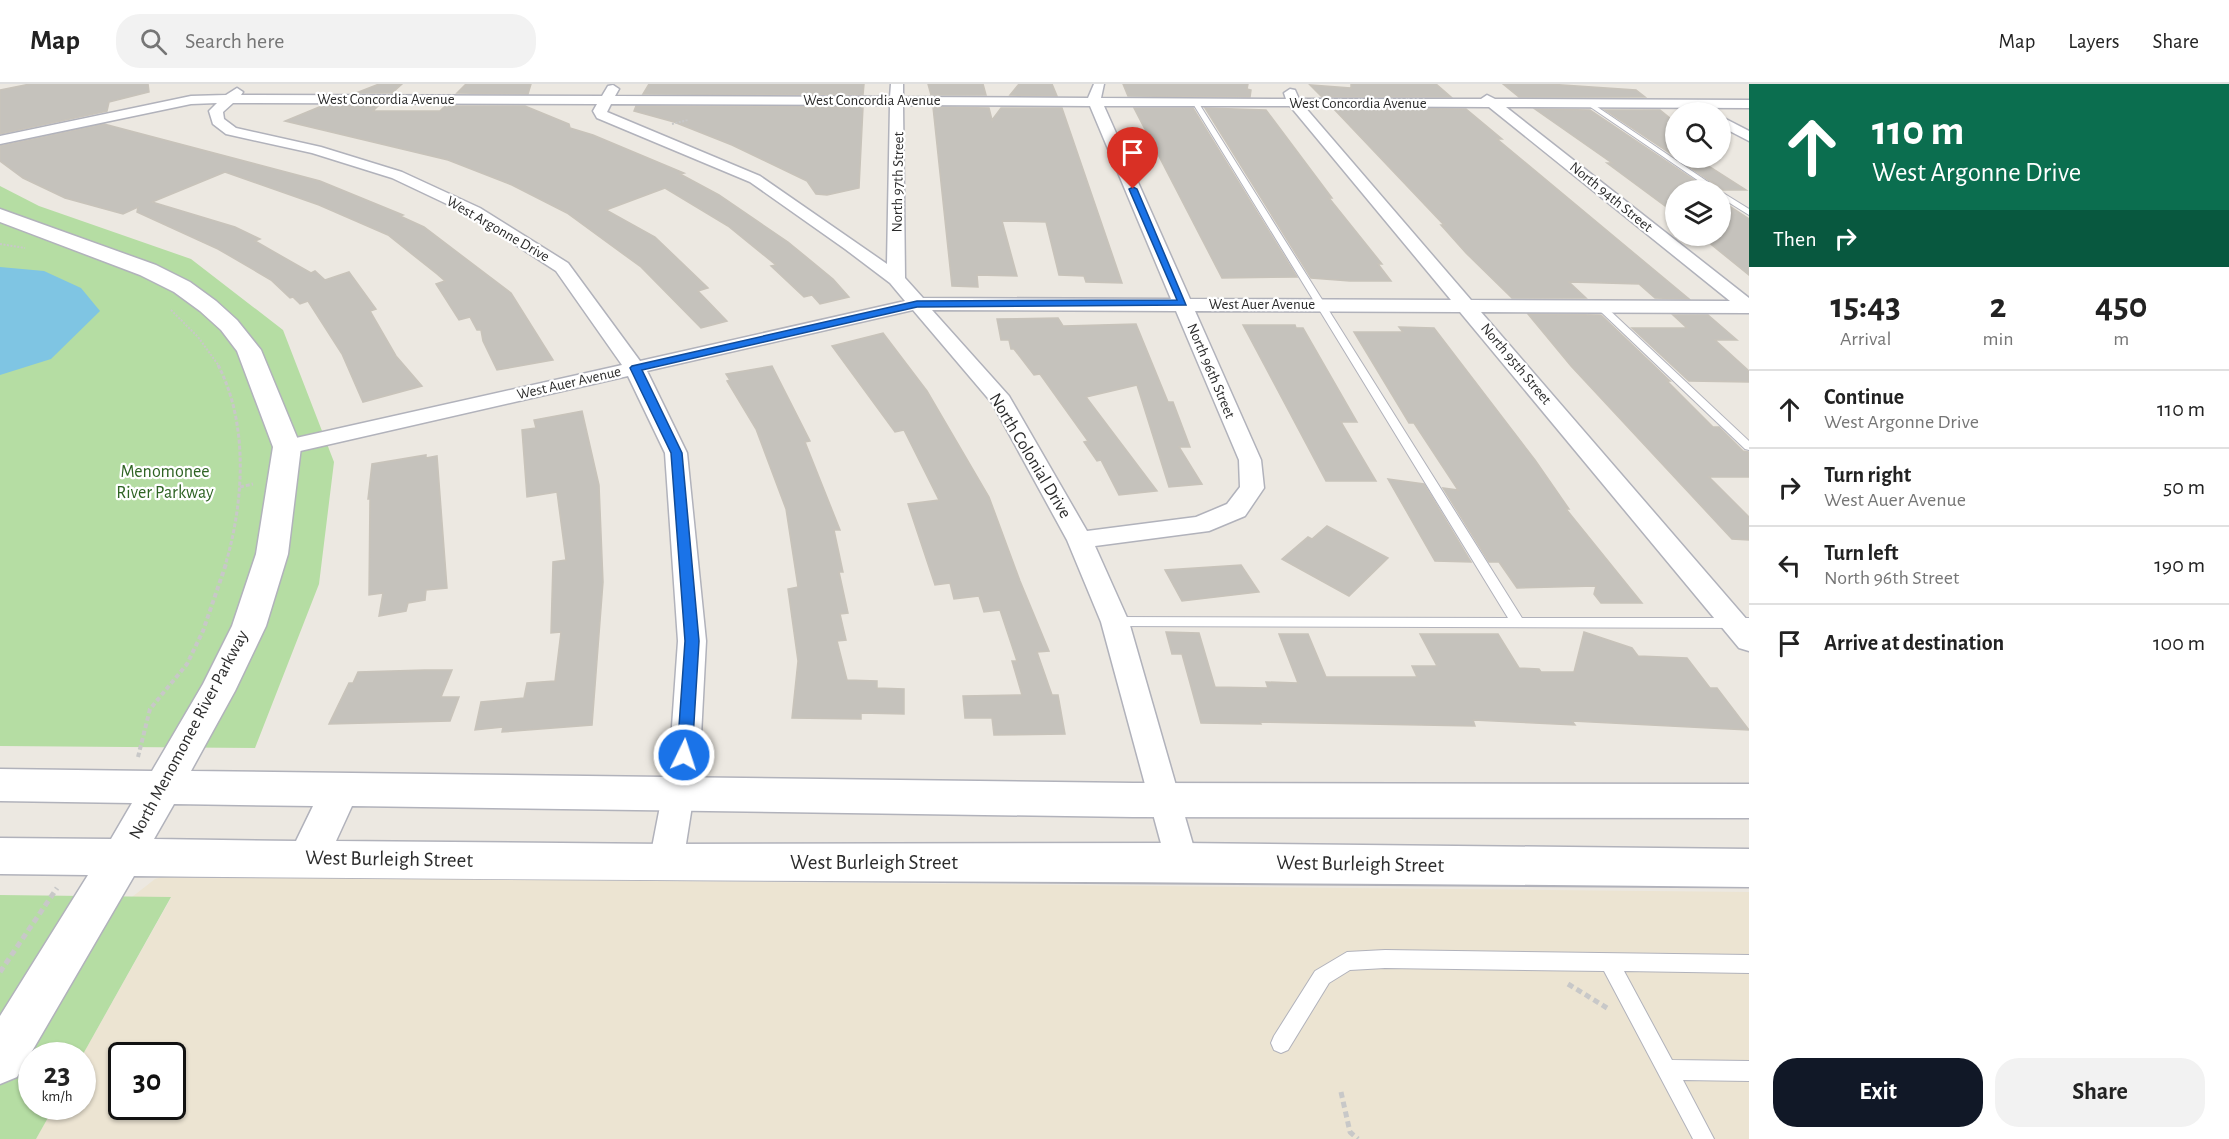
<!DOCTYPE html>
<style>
body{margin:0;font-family:"Alegreya Sans",sans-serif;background:#f2f2f2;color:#222;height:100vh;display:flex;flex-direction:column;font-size:22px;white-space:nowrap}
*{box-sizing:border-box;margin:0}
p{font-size:20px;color:#767676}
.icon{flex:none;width:33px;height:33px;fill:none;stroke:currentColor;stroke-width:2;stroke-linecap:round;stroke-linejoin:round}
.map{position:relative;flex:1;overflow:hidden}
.details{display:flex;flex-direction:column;background:#fff;width:480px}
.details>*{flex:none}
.guide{background:#0b6e4f;color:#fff;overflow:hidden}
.fabs{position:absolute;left:1665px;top:18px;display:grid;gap:12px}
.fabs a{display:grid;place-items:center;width:66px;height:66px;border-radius:50%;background:#fff;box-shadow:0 2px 4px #0004;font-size:30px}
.speed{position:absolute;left:18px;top:958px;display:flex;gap:12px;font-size:30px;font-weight:700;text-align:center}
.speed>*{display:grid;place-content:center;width:78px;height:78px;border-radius:50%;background:#fff;box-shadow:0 2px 4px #0004;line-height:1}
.speed small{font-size:15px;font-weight:400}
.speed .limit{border:3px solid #111;border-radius:9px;background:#fff;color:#111}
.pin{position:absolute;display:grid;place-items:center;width:51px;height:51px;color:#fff;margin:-62px -26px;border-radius:50% 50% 50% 0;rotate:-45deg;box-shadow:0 0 6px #0007}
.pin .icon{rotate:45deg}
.me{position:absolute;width:66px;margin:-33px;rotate:4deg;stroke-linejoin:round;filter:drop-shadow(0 0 4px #0008)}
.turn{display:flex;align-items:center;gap:21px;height:126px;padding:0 24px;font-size:27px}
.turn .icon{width:78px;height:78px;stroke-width:2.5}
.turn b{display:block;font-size:42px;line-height:51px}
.then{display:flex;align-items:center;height:57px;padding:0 24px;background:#0003;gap:12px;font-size:22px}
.eta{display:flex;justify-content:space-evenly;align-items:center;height:102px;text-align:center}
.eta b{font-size:36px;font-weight:700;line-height:42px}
.action{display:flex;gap:12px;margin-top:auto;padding:12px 24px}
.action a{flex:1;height:69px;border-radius:24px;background:#111827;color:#fff;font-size:24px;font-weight:700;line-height:69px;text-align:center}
.action a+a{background:#f2f2f2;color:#222}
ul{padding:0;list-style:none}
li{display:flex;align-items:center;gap:18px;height:78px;padding:0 24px;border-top:2px solid #e0e0e0}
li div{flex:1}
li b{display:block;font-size:22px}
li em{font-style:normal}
header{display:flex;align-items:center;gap:36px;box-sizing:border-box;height:84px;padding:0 30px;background:#fff;border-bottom:2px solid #e0e0e0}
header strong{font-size:28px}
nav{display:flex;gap:33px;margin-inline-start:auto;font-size:21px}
.search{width:420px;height:54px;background:#f2f2f2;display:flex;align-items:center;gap:15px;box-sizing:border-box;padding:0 21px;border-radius:24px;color:#767676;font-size:22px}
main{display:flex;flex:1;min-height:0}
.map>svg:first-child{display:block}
.education{fill:#ece4d2;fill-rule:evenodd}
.green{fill:#b5dda3}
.water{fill:#7fc5e3}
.building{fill:#c5c2bc;stroke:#c8c3ba;stroke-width:1.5}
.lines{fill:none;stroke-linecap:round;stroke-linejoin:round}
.lane-casing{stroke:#b1b2bb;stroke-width:2}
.street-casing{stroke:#b1b2bb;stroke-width:3}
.secondary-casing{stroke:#b1b2bb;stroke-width:3}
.path-far3{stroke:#c8c8c8;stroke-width:2;stroke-dasharray:2 1.5;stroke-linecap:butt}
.path-far2{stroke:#c8c8c8;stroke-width:3;stroke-dasharray:4 2;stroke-linecap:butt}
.path-far1{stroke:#c8c8c8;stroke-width:4;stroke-dasharray:4.5 3;stroke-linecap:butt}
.path{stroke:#c8c8c8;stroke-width:5;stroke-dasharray:6 4;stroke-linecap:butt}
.lane{fill:#fff;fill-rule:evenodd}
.street{fill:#fff;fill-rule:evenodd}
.secondary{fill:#fff;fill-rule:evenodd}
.route{fill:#1a73e8;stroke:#114b97;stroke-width:1.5}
.labels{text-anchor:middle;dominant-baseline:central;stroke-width:4.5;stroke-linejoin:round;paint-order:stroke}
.far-street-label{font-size:15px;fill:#2c2c2c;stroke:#fff}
.street-label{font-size:18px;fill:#2c2c2c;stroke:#fff}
.park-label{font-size:18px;fill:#2e6323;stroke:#fff}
.near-street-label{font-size:21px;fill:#2c2c2c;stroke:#fff}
</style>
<header>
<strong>Map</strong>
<div class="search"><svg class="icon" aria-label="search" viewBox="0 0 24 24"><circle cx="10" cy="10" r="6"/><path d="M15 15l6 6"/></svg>Search here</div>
<nav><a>Map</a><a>Layers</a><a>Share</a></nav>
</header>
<main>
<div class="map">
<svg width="1749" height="1055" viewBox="0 0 1749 1055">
<rect width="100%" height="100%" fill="#ece8e1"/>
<path class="education" d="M165,792L1749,808V1055H36L54,1023H82V972L171,814L132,813L155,795ZM122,972H172V1023H122Z"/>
<g class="green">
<path d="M0,102L39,122L191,175L283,246L334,378L319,500L255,664L0,662Z"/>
<path d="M0,811L171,813L82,972H32V1023H54L36,1055H0Z"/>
</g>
<path class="water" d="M0,183L44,187L81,204L100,227L51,275L0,291Z"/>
<g class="building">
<path d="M30,0H148L149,8L109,18L107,27L0,50V6Z"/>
<path d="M379,0H402L392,9H356Z"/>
<path d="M466,0H531L528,10L457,9Z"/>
<path d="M649,0H864L863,11L643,10Z"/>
<path d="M928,0H983L986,11H931Z"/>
<path d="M1019,0H1052L1057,12L1010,11Z"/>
<path d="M1123,0H1248L1247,5L1251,6L1250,13L1128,12Z"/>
<path d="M1351,0H1436L1451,13H1322L1310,1L1351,4Z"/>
<path d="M1503,0H1548L1636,6L1645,13H1519Z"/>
<path d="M324,21L378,22L373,27H440L445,22H525L569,40L570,44L593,51L684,89L680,90L719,111L788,158L833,195L849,213L820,220L812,211L804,213L771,182L776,181L728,142L665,104L606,126L655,153L708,204L698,207L727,237L701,244L641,183L567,129L512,101L448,76L285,37Z"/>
<path d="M636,22L863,23L859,104L827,111L816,110L807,97L732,61L674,38L634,27Z"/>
<path d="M933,23L989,24L992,36L1001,24H1062L1122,199L1086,198L1084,192L1059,191L1046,138L1002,137L1017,192L977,191L978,203L952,202Z"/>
<path d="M1134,24H1193L1297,193L1222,194Z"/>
<path d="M1205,24L1266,26L1332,114H1329L1382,180H1378L1391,197H1350L1311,194Z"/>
<path d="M1333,24L1466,25L1502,55H1497L1689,215L1655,214L1639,200L1569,198L1586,214H1512L1466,169L1441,141H1444Z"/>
<path d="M1535,25L1590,26L1709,106H1676V130L1607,79H1612Z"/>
<path d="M1605,26H1660L1676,39V73Z"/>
<path d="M104,40L320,97L403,131L400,132L424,143L511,209L553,276L497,286L483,257L481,246H477L470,233L459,236L436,200L445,197L437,190L388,151L319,121L225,88L152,118L235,143L260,155L255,157L311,189L315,187L325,196L349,188L376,225L370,227L396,272L422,302L363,318L342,270L308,217L300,220L293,213L290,214L271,196L218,165L137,128L138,123L123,130L65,114L23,94L0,77V62Z"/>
<path d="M1676,74H1696L1746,106H1723Z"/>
<path d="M1720,116L1749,135V191L1702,153L1720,152Z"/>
<path d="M1528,230L1601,231L1670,297H1667L1713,343H1719L1743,367L1749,368V393H1709L1749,433V456L1732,455L1571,282Z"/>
<path d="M1673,231H1708L1737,256H1715L1749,287V298L1689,297L1632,244H1687Z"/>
<path d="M1058,234L1063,242L1136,240L1168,318H1173L1190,363H1179L1202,400L1169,403L1137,301L1086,313L1157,407L1119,411L1101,376L1097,377L1084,358L1088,357L1040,290L1034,291L1014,265H1011L1009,256H1001L997,235Z"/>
<path d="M1243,241H1295L1296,244H1303L1357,338H1341L1376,397H1326Z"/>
<path d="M1399,243L1434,244L1535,376L1569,425H1566L1642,519H1601L1594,510L1596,502L1517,504L1499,478H1489L1443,404L1458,406L1414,339H1409L1354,248H1403Z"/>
<path d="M883,249L927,307L989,413L1020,497L1049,567L1037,568L1052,611H1058L1065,650L994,651L992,634H965L963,612L1022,611L1012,577H1017L1000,526L984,528L979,512L954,515L950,499L935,501L908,420L939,416L904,346L895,348L832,262Z"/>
<path d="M772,282L810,357L805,358L840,446H834L843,488H839L848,529L840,530L846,556L837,557L847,596L877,597V604L904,605V630L861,629V635L792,634L798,577L788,505L798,503L786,425L756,345L727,297L730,296L726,290Z"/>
<path d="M582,327L599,401L603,498L592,641L502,648L503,643L475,646L481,618L524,614L527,599L555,597L561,548L551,549L553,478L566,476L557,408L527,413L522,346L536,344L534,336Z"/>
<path d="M426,371V374L437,372L447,504L426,506L425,516L408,519L406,527L379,532L383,509L369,511L370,415H368L372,380Z"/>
<path d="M1388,395L1424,400L1471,478L1435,477Z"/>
<path d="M1327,442L1388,474L1349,512L1282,475L1308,453L1312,455Z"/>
<path d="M1241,481L1259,508L1182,517L1165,486Z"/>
<path d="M1166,548L1199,549L1215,603L1268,604L1266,598L1298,599L1279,550H1308L1326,593H1417L1412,582H1437L1420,550H1498L1519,584L1539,585L1541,588H1574L1584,548L1632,564L1638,572L1687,574L1710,604H1717L1749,646L1572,637L1575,641L1473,636L1475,642L1260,638L1261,640L1201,639L1182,570H1172Z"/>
<path d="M425,586H452L441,613H459L450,637L329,640L349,599H353L358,588Z"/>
</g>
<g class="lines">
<defs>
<g id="lane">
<path d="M1195,16L1198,18L1522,534H1749V544L1110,542L1108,538L1115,533L1508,534L1192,18Z"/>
<path d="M1586,18H1590L1720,106H1712L1586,20Z"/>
<path d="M1720,107L1749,125V131L1720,113Z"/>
<path d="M1598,221H1604L1749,357V366L1745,365L1598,225Z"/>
<path d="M1385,866L1749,871V889L1624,887L1672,976L1749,977V997L1683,996L1714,1055H1693L1604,887L1385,884L1350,886L1329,899L1288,966L1281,969L1274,966L1271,959L1274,952L1315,887L1347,868Z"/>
</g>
<g id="street">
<path d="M891,0H903V13L1088,14L1094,0H1104L1101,14L1286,15L1284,9L1290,5L1295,6L1299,15H1481L1487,11L1495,15L1749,16V24L1506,23L1749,214V229L1481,228L1749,538V567L1739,564L1460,228L1195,227L1261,376L1264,404L1245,432L1209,447L1095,462L1129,538L1198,778L1193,789L1181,793L1169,789L1101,538L1067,456L992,319L913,226L647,287L687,369L706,557L700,671L683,779L678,790L666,794L654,790L649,779L670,671L678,557L665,369L628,292L287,370L279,368L276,363L279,358L287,356L622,281L556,187L468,130L392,94L312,69L226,50L213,40L209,27L217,19L191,20L0,60V52L191,12L226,11L237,4L243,8L241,11L602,12L608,2L613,1L619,5L615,12L890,13ZM233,19L597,20L593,27L597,34L750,98L845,165L890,199L905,217L640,277L568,179L480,124L402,88L321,63L236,44L224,35L223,28ZM611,20L890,21L887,180L760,92L607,28ZM903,21L1090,22L1171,215L923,214L905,194ZM1104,22H1290L1451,216L1190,215ZM1304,22L1489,23L1730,217L1471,216ZM932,226L1176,227L1239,376L1240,403L1227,420L1196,433L1087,447L1009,312Z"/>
<path d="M1720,32L1749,47V57L1720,42Z"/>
</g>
<path id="secondary" d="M0,125L156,181L190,198L216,217L237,236L261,266L301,363L288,470L266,542L235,607L191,687L1133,699L1749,700V734L1133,733L352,722L336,757L666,760L1181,759L1749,765V803C1211,797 672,798 134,792L17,993L0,1000V932L88,791L0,790V754L111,755L132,719L0,717V685L152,687L203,600L232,542L256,470L273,363L237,267L221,246L200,227L174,208L140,191L0,138ZM174,720L313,722L296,757L154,755Z"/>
</defs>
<use href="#lane" class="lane-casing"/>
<use href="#street" class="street-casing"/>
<use href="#secondary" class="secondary-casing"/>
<g class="path-far3">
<path d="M672,40L688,36"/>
<path d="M0,160L25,164"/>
<path d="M171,226L198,253L219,282"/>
</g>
<g class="path-far2">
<path d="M218,281C249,340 244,419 225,482"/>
<path d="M240,403L253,400"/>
</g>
<path class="path-far1" d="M138,673L150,625L187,580L203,547L226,480"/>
<g class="path">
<path d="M0,888L57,804"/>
<path d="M1568,900L1607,924"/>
<path d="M1341,1008L1350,1048L1358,1055"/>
</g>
<use href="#lane" class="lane"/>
<use href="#street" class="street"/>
<use href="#secondary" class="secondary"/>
</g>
<path class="route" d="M1133,103L1137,105L1186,221L917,223L642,286L682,369L699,557L692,671L684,678L679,676L677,671L685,557L671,369L630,284L632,282L917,217L1177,216L1129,105Z"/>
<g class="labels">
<g class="far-street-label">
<text x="386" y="15">West Concordia Avenue</text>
<text x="872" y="16">West Concordia Avenue</text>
<text x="1358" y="19">West Concordia Avenue</text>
<text transform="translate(898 98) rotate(-89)">North 97th Street</text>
<text transform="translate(1611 113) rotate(39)">North 94th Street</text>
<text transform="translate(498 145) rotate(30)">West Argonne Drive</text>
<text x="1262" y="220">West Auer Avenue</text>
<text transform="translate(1516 280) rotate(50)">North 95th Street</text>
<text transform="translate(1211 287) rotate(67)">North 96th Street</text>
<text transform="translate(569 299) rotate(-13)">West Auer Avenue</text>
</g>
<g class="street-label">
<text transform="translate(1030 372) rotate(59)">North Colonial Drive</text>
<text transform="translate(189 651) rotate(-62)">North Menomonee River Parkway</text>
</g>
<g class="park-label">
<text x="165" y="388">Menomonee<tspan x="165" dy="21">River Parkway</tspan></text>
</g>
<g class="near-street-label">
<text transform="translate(389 775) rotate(1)">West Burleigh Street</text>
<text x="874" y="778">West Burleigh Street</text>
<text transform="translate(1360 780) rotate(1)">West Burleigh Street</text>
</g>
</g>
</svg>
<div class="fabs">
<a><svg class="icon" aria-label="search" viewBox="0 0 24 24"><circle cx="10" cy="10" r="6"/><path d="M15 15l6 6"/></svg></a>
<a><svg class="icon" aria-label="layers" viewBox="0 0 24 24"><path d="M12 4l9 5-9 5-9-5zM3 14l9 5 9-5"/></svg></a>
</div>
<div class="speed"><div>23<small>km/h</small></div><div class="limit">30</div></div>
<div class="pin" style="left:1133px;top:105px;background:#d93025"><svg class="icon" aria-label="arrive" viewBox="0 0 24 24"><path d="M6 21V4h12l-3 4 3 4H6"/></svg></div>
<svg class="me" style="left:684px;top:671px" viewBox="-20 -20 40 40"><circle r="17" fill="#1a73e8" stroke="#fff" stroke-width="3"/><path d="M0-11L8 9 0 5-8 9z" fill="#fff"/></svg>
</div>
<section class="details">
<div class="guide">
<div class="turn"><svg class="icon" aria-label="ahead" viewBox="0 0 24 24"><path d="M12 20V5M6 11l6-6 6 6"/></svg><div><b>110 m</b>West Argonne Drive</div></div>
<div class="then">Then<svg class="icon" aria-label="right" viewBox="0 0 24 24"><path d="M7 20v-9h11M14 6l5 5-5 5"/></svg></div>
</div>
<div class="eta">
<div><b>15:43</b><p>Arrival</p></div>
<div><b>2</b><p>min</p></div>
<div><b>450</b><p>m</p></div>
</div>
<ul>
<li><svg class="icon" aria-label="ahead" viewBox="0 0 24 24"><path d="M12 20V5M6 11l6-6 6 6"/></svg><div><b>Continue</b><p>West Argonne Drive</p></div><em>110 m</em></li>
<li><svg class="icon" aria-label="right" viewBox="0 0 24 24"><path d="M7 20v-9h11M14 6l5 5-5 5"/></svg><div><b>Turn right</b><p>West Auer Avenue</p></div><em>50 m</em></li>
<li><svg class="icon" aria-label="left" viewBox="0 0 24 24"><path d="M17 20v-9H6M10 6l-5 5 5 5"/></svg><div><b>Turn left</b><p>North 96th Street</p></div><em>190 m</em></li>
<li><svg class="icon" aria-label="arrive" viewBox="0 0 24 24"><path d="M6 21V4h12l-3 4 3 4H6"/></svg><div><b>Arrive at destination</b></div><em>100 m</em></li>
</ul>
<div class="action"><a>Exit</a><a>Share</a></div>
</section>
</main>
